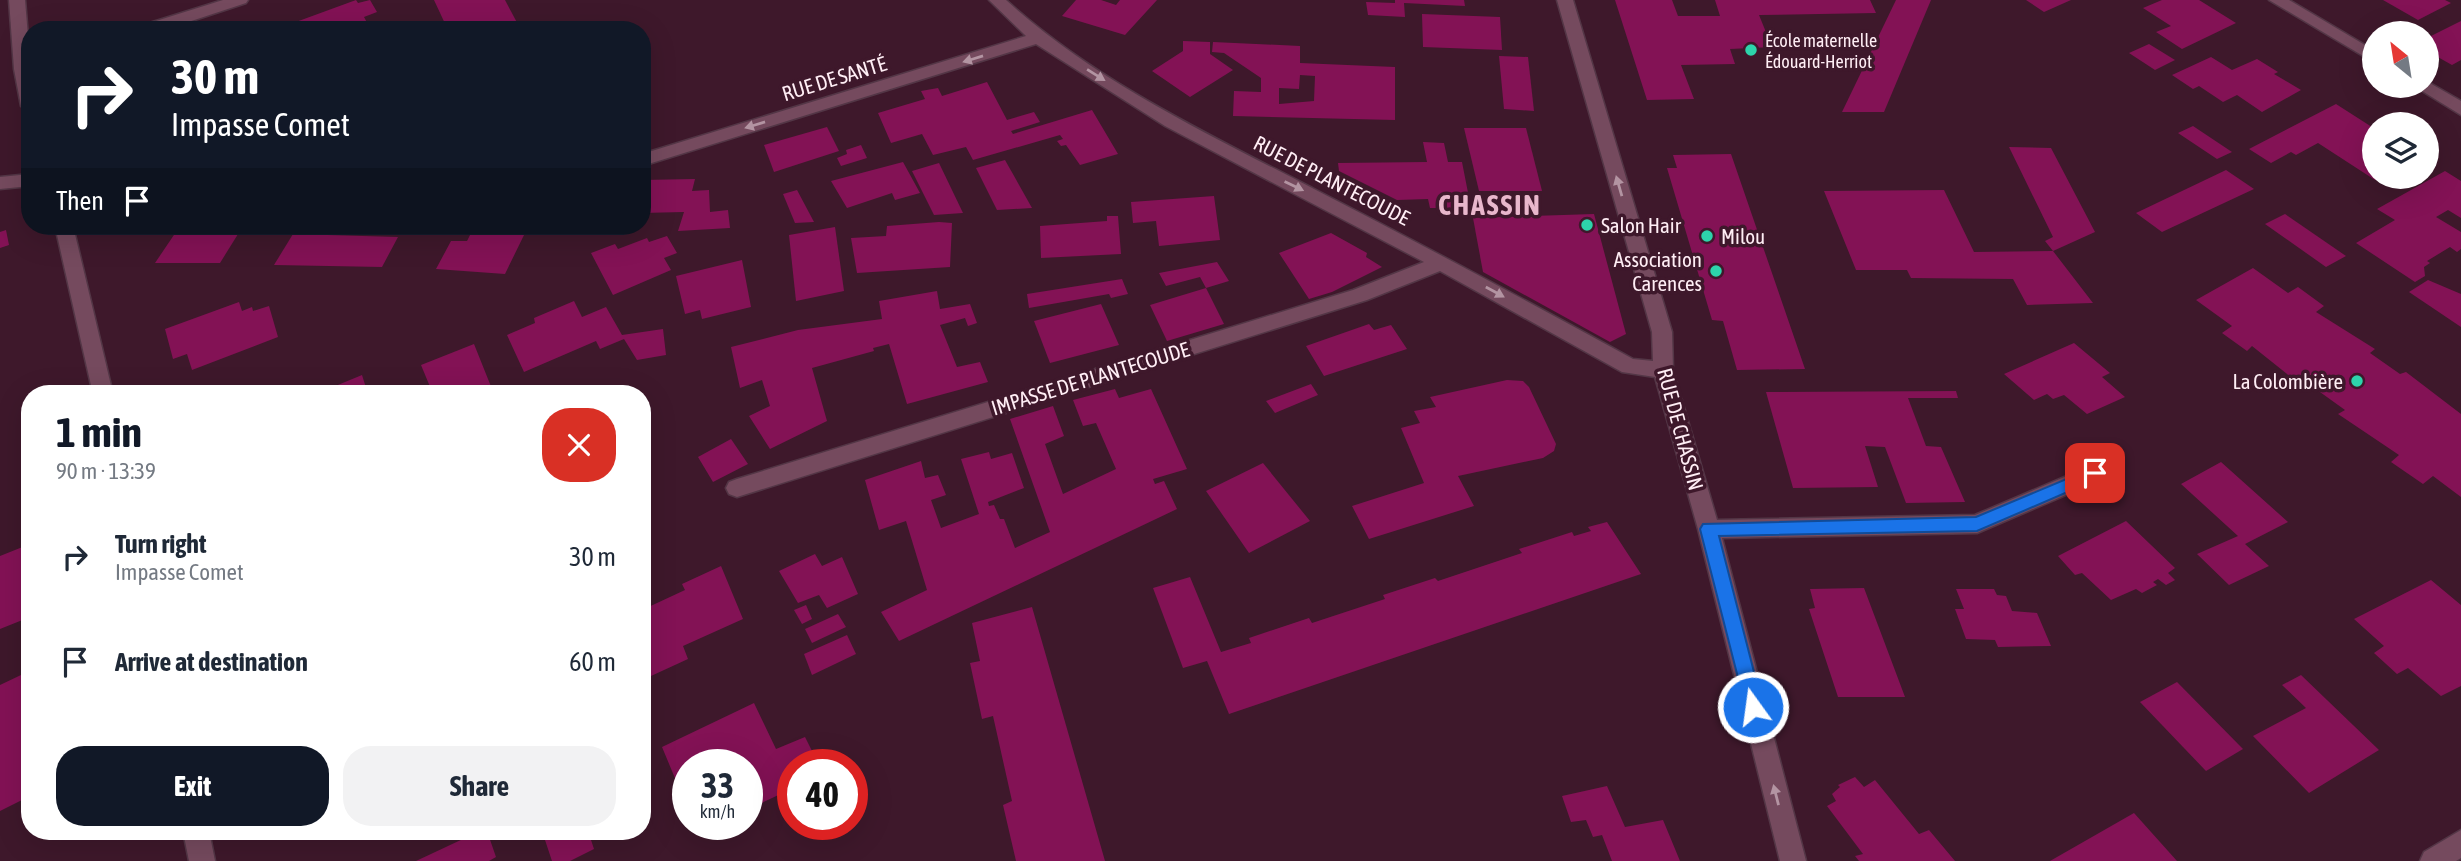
<!DOCTYPE html>
<meta charset="utf-8">
<style>
body{margin:0;font-family:"Asap Condensed",sans-serif;background:#f2f2f3;color:#1f2937;height:100vh;display:flex;flex-direction:column;font-size:26px;white-space:nowrap}
*{box-sizing:border-box;margin:0}
p{font-size:23px;color:#747a83}
.icon{flex:none;width:38px;height:38px;fill:none;stroke:currentColor;stroke-width:2;stroke-linecap:round;stroke-linejoin:round}
.map{position:relative;flex:1;overflow:hidden}
.details{position:absolute;left:21px;top:385px;width:630px;height:455px;display:flex;flex-direction:column;background:#fff;border-radius:28px;box-shadow:0 7px 28px #0002}
.details>*{flex:none}
.hud{position:absolute;left:21px;top:21px;width:630px;height:214px;border-radius:28px;box-shadow:0 7px 28px #0002;background:#111827;color:#fff;overflow:hidden}
.needle{width:46px;rotate:330deg}
.tools{position:absolute;left:2362px;top:21px;display:grid;gap:14px}
.tools a{display:grid;place-items:center;width:77px;height:77px;border-radius:50%;background:#fff;box-shadow:0 7px 28px #0002;font-size:35px}
.speed{position:absolute;left:672px;top:749px;display:flex;gap:14px;font-size:35px;font-weight:700;text-align:center}
.speed>*{display:grid;place-content:center;width:91px;height:91px;border-radius:50%;background:#fff;box-shadow:0 7px 28px #0002;line-height:1}
.speed small{font-size:18px;font-weight:400}
.speed .limit{border:10px solid #d22;background:#fff;color:#111}
.pin{position:absolute;display:grid;place-items:center;width:60px;height:60px;color:#fff;margin:-30px;border-radius:14px;box-shadow:0 4px 10px #0006}
.me{position:absolute;width:77px;margin:-38px;rotate:346deg;stroke-linejoin:round;filter:drop-shadow(0 0 5px #0008)}
.turn{display:flex;align-items:center;gap:24px;height:147px;padding:0 35px;font-size:32px}
.turn .icon{width:91px;height:91px;stroke-width:2.5}
.turn b{display:block;font-size:49px;line-height:60px}
.then{display:flex;align-items:center;height:66px;padding:0 35px;background:#0003;gap:14px;font-size:26px}
.round{display:grid;place-items:center;flex:none;width:74px;height:74px;border-radius:28px;background:#f2f2f3}
.overview{display:flex;align-items:center;justify-content:space-between;height:119px;padding:0 35px}
h1{font-size:42px;font-weight:700;line-height:52px;color:#111827}
.primary-button{display:flex;gap:14px;margin-top:auto;padding:14px 35px}
.primary-button a{flex:1;height:80px;border-radius:28px;background:#111827;color:#fff;font-size:28px;font-weight:700;line-height:80px;text-align:center}
.primary-button a+a{background:#f2f2f3;color:#1f2937}
ul{padding:0;list-style:none}
li{display:flex;align-items:center;gap:21px;height:105px;padding:0 35px}
li div{flex:1}
li b{display:block;font-size:26px}
li em{font-style:normal}
.map>svg:first-child{display:block}
.building{fill:#831255;fill-rule:evenodd}
.lines{fill:none;stroke-linecap:round;stroke-linejoin:round}
.minor-casing{stroke:#533646;stroke-width:3}
.minor{fill:#754a5e;fill-rule:evenodd}
.oneway{fill:#b394a2}
.route{fill:#1a73e8;stroke:#114b97;stroke-width:2}
.poi-dot{fill:#2dd4ab;stroke:#3e182b;stroke-width:2.5}
.labels{text-anchor:middle;dominant-baseline:central;stroke-width:7;stroke-linejoin:round;paint-order:stroke}
.far-poi-label{font-size:18px;fill:#ffeef5;stroke:#3e182b;text-anchor:start}
.street-label{font-size:21px;fill:#ffeef5;stroke:#3e182b}
.poi-label{font-size:21px;fill:#ffeef5;stroke:#3e182b;text-anchor:start}
.district-label{font-size:28px;font-weight:bold;letter-spacing:2px;fill:#e9b7cc;stroke:#3e182b}
</style>
<div class="map">
<svg width="2461" height="861" viewBox="0 0 2461 861">
<rect width="100%" height="100%" fill="#3e182b"/>
<g class="building">
<path d="M356,0L358,3L370,0L377,12L364,17L371,30H274Z"/>
<path d="M434,0H505L521,30H448Z"/>
<path d="M1076,0H1101L1116,5L1120,0H1157L1125,35L1062,16Z"/>
<path d="M1395,0H1464L1465,6L1404,3L1405,17L1368,15L1366,2L1395,3Z"/>
<path d="M1615,0H1672L1678,16H1720L1715,0H1870L1876,13L1759,15L1772,47L1730,49L1735,64L1681,65L1694,99L1647,100Z"/>
<path d="M1896,0H1931L1884,112H1842Z"/>
<path d="M2026,0H2071L2044,12Z"/>
<path d="M2162,0H2199L2236,23L2182,49L2156,32L2171,26L2143,8Z"/>
<path d="M2383,0H2445L2451,3L2418,20Z"/>
<path d="M1422,14L1500,17L1502,50L1423,47Z"/>
<path d="M2461,21V60L2452,65L2427,51V38Z"/>
<path d="M1183,41L1210,42V54L1233,70L1190,97L1152,71L1183,51Z"/>
<path d="M1213,42L1300,46V63L1395,67V120L1233,116L1234,91L1261,92V78L1224,53L1212,52ZM1300,75L1315,76L1314,101L1279,104V88L1299,89Z"/>
<path d="M2149,44L2175,60L2155,70L2129,53Z"/>
<path d="M1499,56L1528,57L1534,111L1504,109Z"/>
<path d="M2211,57L2232,70L2257,59L2278,72L2274,74L2301,90L2262,112L2237,95L2223,102L2199,86L2193,89L2172,75Z"/>
<path d="M987,82L1007,120L1034,112L1040,122L1011,131L1013,134L1092,110L1118,154L1080,165L1066,145L1061,146L1057,141L1063,139L1060,135L973,160L966,147L933,155L922,134L891,143L878,113L925,99L921,91L938,88L942,96Z"/>
<path d="M2336,104L2375,129V177H2379L2375,180L2318,143L2296,155L2291,152L2271,163L2249,149Z"/>
<path d="M2193,126L2232,152L2217,159L2178,133Z"/>
<path d="M827,127L839,151L774,172L764,145Z"/>
<path d="M1464,128H1526L1542,191H1479Z"/>
<path d="M1423,142L1444,143L1448,162H1462L1471,208H1430L1428,199L1397,200L1339,171L1338,163L1427,162Z"/>
<path d="M861,145L867,158L841,166L837,158L847,154L846,150Z"/>
<path d="M2009,147L2051,148L2095,232L2053,251L2093,303L2027,305L2013,279L1911,278L1907,270H1856L1824,191L1944,190L1974,252L2053,251L2045,241L2053,237Z"/>
<path d="M1731,154L1805,369L1737,370L1723,321L1712,320L1667,168H1677L1673,155Z"/>
<path d="M1005,160L1032,208L997,210L976,168Z"/>
<path d="M903,162L920,193L895,200L892,193L847,208L831,181Z"/>
<path d="M939,163L963,213L934,215L912,171Z"/>
<path d="M2226,170L2254,189L2162,232L2136,213Z"/>
<path d="M2445,171L2461,181V218L2448,210L2436,217L2461,232V249L2457,252L2450,247L2427,261L2430,263L2424,267L2425,276L2415,282L2356,243L2395,220L2377,209Z"/>
<path d="M695,179L692,191L709,190L710,212L728,210L730,228L678,231L684,212L642,213V180Z"/>
<path d="M797,190L814,222L795,223L783,194Z"/>
<path d="M1214,196L1220,240L1159,246L1156,221L1133,223L1131,202Z"/>
<path d="M1594,214L1626,334L1610,342L1483,272L1473,218Z"/>
<path d="M2285,214L2346,256L2326,267L2265,224Z"/>
<path d="M1107,216H1118L1121,254L1041,258L1040,226L1107,221Z"/>
<path d="M939,222L952,223L950,267L857,273L851,238L886,236L887,226Z"/>
<path d="M180,226H243L220,263H155Z"/>
<path d="M835,227L844,291L796,301L789,235Z"/>
<path d="M6,230L9,245L0,248V232Z"/>
<path d="M472,231L525,233L505,274L436,269L451,241H467Z"/>
<path d="M1331,233L1367,253L1366,257L1382,267L1332,292L1309,299L1279,253Z"/>
<path d="M293,234L398,237L382,267L274,265Z"/>
<path d="M667,236L677,253L664,258L671,270L613,295L591,253L615,244L618,249L647,238L649,242Z"/>
<path d="M742,260L751,307L702,319L700,310L685,314L676,276Z"/>
<path d="M1217,262L1229,281L1206,288L1200,277L1166,286L1159,273Z"/>
<path d="M2253,268L2288,293L2298,287L2324,306L2316,312L2375,349L2370,353L2400,374L2406,372L2461,414V497L2433,476L2423,484L2391,462L2399,455L2338,414L2345,410L2313,387L2307,390L2252,346L2247,351L2222,333L2232,326L2196,300Z"/>
<path d="M1122,279L1128,294L1111,298L1109,294L1029,308L1027,294Z"/>
<path d="M2428,280L2461,294V327L2409,292Z"/>
<path d="M1206,288L1224,324L1167,341L1150,305Z"/>
<path d="M937,291L940,309L970,304L977,323L968,326L965,318L940,325L957,367L980,362L988,382L907,404L889,344L873,348L874,351L812,368L827,421L770,449L749,416L770,406L762,380L740,388L731,347L798,330L882,319L879,301Z"/>
<path d="M574,301L582,317L606,307L622,335L663,329L666,355L637,360L624,339L600,349L596,341L524,372L507,335L535,323L534,318Z"/>
<path d="M239,302L242,311L252,307L253,311L269,306L278,337L192,370L187,354L173,359L165,329Z"/>
<path d="M1101,304L1119,345L1050,363L1034,321Z"/>
<path d="M1369,324L1374,330L1391,325L1407,349L1324,376L1306,346Z"/>
<path d="M2074,343L2110,373L2102,377L2125,397L2087,414L2064,395L2053,399L2047,394L2034,400L2004,374Z"/>
<path d="M474,344L494,394H433L421,365Z"/>
<path d="M362,375L368,394H316Z"/>
<path d="M1507,380L1523,381L1529,387L1556,444L1554,451L1543,458L1458,476L1474,506L1369,539L1352,506L1424,483L1401,428L1420,423L1414,411L1436,407L1430,397Z"/>
<path d="M1311,384L1318,395L1275,413L1266,401Z"/>
<path d="M1115,389L1119,398L1151,389L1187,469L1153,479L1155,484L1164,481L1177,509L899,641L881,612L927,590L906,521L879,530L865,480L921,461L925,478L938,475L946,495L931,500L941,528L979,514L961,459L989,452L991,459L1012,453L1024,488L988,502L989,506L994,505L1000,519H1004L1015,548L1050,532L1010,419L1053,406L1064,436L1045,444L1063,494L1116,469L1096,423L1083,426L1073,400Z"/>
<path d="M1956,391L1958,398H1908L1926,446L1941,447L1965,502L1906,503L1885,447L1865,446L1878,487L1793,488L1766,392Z"/>
<path d="M731,439L748,464L713,482L698,457Z"/>
<path d="M2221,462L2288,522L2245,544L2269,566L2229,585L2197,554L2238,536L2181,484Z"/>
<path d="M1263,463L1310,521L1249,553L1206,491Z"/>
<path d="M2126,521L2175,568L2168,573L2175,580L2166,585L2158,579L2153,582L2157,585L2142,593L2136,589L2111,600L2082,573L2075,575L2058,556Z"/>
<path d="M1607,522L1641,574L1229,714L1207,661L1183,668L1153,588L1190,577L1221,652L1251,643L1249,638L1309,618L1312,623L1385,599L1383,595L1435,578L1438,581L1522,553L1519,549L1572,532L1574,536L1591,531L1588,527Z"/>
<path d="M30,544V617L0,629V556Z"/>
<path d="M815,554L822,566L842,557L858,594L827,608L819,595L798,603L779,571Z"/>
<path d="M721,566L743,619L683,646L688,659L651,676L642,652V610L685,590L682,584Z"/>
<path d="M2431,580L2461,605V686L2441,696L2408,668L2397,674L2374,653L2384,646L2354,619Z"/>
<path d="M1864,588L1905,697H1838L1809,609L1815,608L1810,589Z"/>
<path d="M1956,589H1994L1997,595L2006,596L2012,611L2037,613L2051,646L1998,647L1995,640L1966,639L1955,609H1964Z"/>
<path d="M806,605L812,619L802,624L794,610Z"/>
<path d="M1032,607L1105,861H1016L1003,805L1012,801L993,716L982,719L970,663L980,661L972,623Z"/>
<path d="M838,614L846,627L812,643L805,629Z"/>
<path d="M847,635L856,654L812,675L804,654Z"/>
<path d="M21,675L30,725V796L0,811V685Z"/>
<path d="M2301,675L2379,750L2309,793L2253,736L2306,708L2282,685Z"/>
<path d="M2177,682L2243,749L2206,771L2140,702Z"/>
<path d="M754,703L776,749L805,737L819,765H793V797L789,790L747,810V765H688V792L682,795L662,747Z"/>
<path d="M1855,777L1864,787L1875,780L1919,834L1929,830L1955,861H1859L1855,856L1863,854L1827,806L1836,801L1832,794L1840,787L1838,785Z"/>
<path d="M1607,786L1625,827L1663,820L1680,861H1612L1602,835L1593,837L1586,820L1571,822L1562,796Z"/>
<path d="M2134,813L2177,861H2050Z"/>
<path d="M480,831H487L496,857L489,861H416Z"/>
<path d="M542,831H588L594,849L570,861H552Z"/>
</g>
<g class="lines">
<defs>
<g id="minor">
<path d="M9,0H25L30,61V112L21,106L14,69Z"/>
<path d="M223,0H248L246,3L164,30H138L140,26Z"/>
<path d="M989,0H1006C1095,81 1208,134 1314,189C1421,244 1527,301 1633,359L1653,361L1652,332L1557,0H1573L1672,332L1673,370L1717,520L1975,515L2095,464L2103,467L2106,473L2103,479L1977,533L1722,538L1806,861H1780L1698,529L1655,377L1622,372L1440,271L1367,300L737,497L729,494L726,488L729,482L737,479L1353,290L1424,262L1165,126L1036,44L642,166V154L1026,36Z"/>
<path d="M2269,0H2289L2375,51V63Z"/>
<path d="M2428,82L2461,101V115L2414,86H2427Z"/>
<path d="M30,174V186L0,189V177Z"/>
<path d="M55,226H73L113,394H93Z"/>
<path d="M2461,830V858L2456,861H2420L2424,852Z"/>
<path d="M183,831H209L215,861H189Z"/>
</g>
</defs>
<use href="#minor" class="minor-casing"/>
<use href="#minor" class="minor"/>
</g>
<defs><path id="oneway-solid" d="M-6-.8H1V-3.2L6.5 0L1 3.2V.8H-6Z" transform="scale(1.75)"/></defs>
<g class="oneway">
<use href="#oneway-solid" transform="translate(973 59) rotate(163)"/>
<use href="#oneway-solid" transform="translate(1096 75) rotate(32)"/>
<use href="#oneway-solid" transform="translate(755 125) rotate(163)"/>
<use href="#oneway-solid" transform="translate(1294 186) rotate(26)"/>
<use href="#oneway-solid" transform="translate(1619 186) rotate(-106)"/>
<use href="#oneway-solid" transform="translate(1495 292) rotate(29)"/>
<use href="#oneway-solid" transform="translate(1776 795) rotate(-104)"/>
</g>
<path class="route" d="M2095,467L2100,469L2103,473L2100,478L1977,531L1719,536L1763,707L1760,713L1753,715L1747,713L1700,529L1703,524L1976,517Z"/>
<g class="poi-dot">
<circle cx="1751" cy="50" r="7"/>
<circle cx="1587" cy="225" r="7"/>
<circle cx="1707" cy="236" r="7"/>
<circle cx="1716" cy="271" r="7"/>
<circle cx="2357" cy="381" r="7"/>
</g>
<g class="labels">
<g class="far-poi-label">
<text x="1765" y="40">École maternelle<tspan x="1765" dy="21">Édouard-Herriot</tspan></text>
</g>
<g class="street-label">
<text transform="translate(834 78) rotate(-17)">RUE DE SANTÉ</text>
<text transform="translate(1332 180) rotate(27)">RUE DE PLANTECOUDE</text>
<text transform="translate(1090 378) rotate(-17)">IMPASSE DE PLANTECOUDE</text>
<text transform="translate(1681 429) rotate(75)">RUE DE CHASSIN</text>
</g>
<g class="poi-label">
<text x="1601" y="225">Salon Hair</text>
<text x="1721" y="236">Milou</text>
<text x="1702" y="259" text-anchor="end">Association<tspan x="1702" dy="24">Carences</tspan></text>
<text x="2343" y="381" text-anchor="end">La Colombière</text>
</g>
<g class="district-label">
<text x="1490" y="205">CHASSIN</text>
</g>
</g>
</svg>
<div class="tools">
<a><svg class="needle" viewBox="-14 -14 28 28"><path d="M0-13l5 13h-10z" fill="#e53935"/><path d="M0 13l5-13h-10z" fill="#747a83"/></svg></a>
<a><svg class="icon" aria-label="layers" viewBox="0 0 24 24"><path d="M12 4l9 5-9 5-9-5zM3 14l9 5 9-5"/></svg></a>
</div>
<div class="speed"><div>33<small>km/h</small></div><div class="limit">40</div></div>
<div class="pin" style="left:2095px;top:473px;background:#d93025"><svg class="icon" aria-label="arrive" viewBox="0 0 24 24"><path d="M6 21V4h12l-3 4 3 4H6"/></svg></div>
<svg class="me" style="left:1753px;top:707px" viewBox="-20 -20 40 40"><circle r="17" fill="#1a73e8" stroke="#fff" stroke-width="3"/><path d="M0-11L8 9 0 5-8 9z" fill="#fff"/></svg>
<div class="hud">
<div class="turn"><svg class="icon" aria-label="right" viewBox="0 0 24 24"><path d="M7 20v-9h11M14 6l5 5-5 5"/></svg><div><b>30 m</b>Impasse Comet</div></div>
<div class="then">Then<svg class="icon" aria-label="arrive" viewBox="0 0 24 24"><path d="M6 21V4h12l-3 4 3 4H6"/></svg></div>
</div>
<section class="details">
<div class="overview"><div><h1>1 min</h1><p>90 m · 13:39</p></div><a class="round" style="background:#d93025;color:#fff"><svg class="icon" aria-label="close" viewBox="0 0 24 24"><path d="M6 6l12 12M18 6L6 18"/></svg></a></div>
<ul>
<li><svg class="icon" aria-label="right" viewBox="0 0 24 24"><path d="M7 20v-9h11M14 6l5 5-5 5"/></svg><div><b>Turn right</b><p>Impasse Comet</p></div><em>30 m</em></li>
<li><svg class="icon" aria-label="arrive" viewBox="0 0 24 24"><path d="M6 21V4h12l-3 4 3 4H6"/></svg><div><b>Arrive at destination</b></div><em>60 m</em></li>
</ul>
<div class="primary-button"><a>Exit</a><a>Share</a></div>
</section>
</div>
